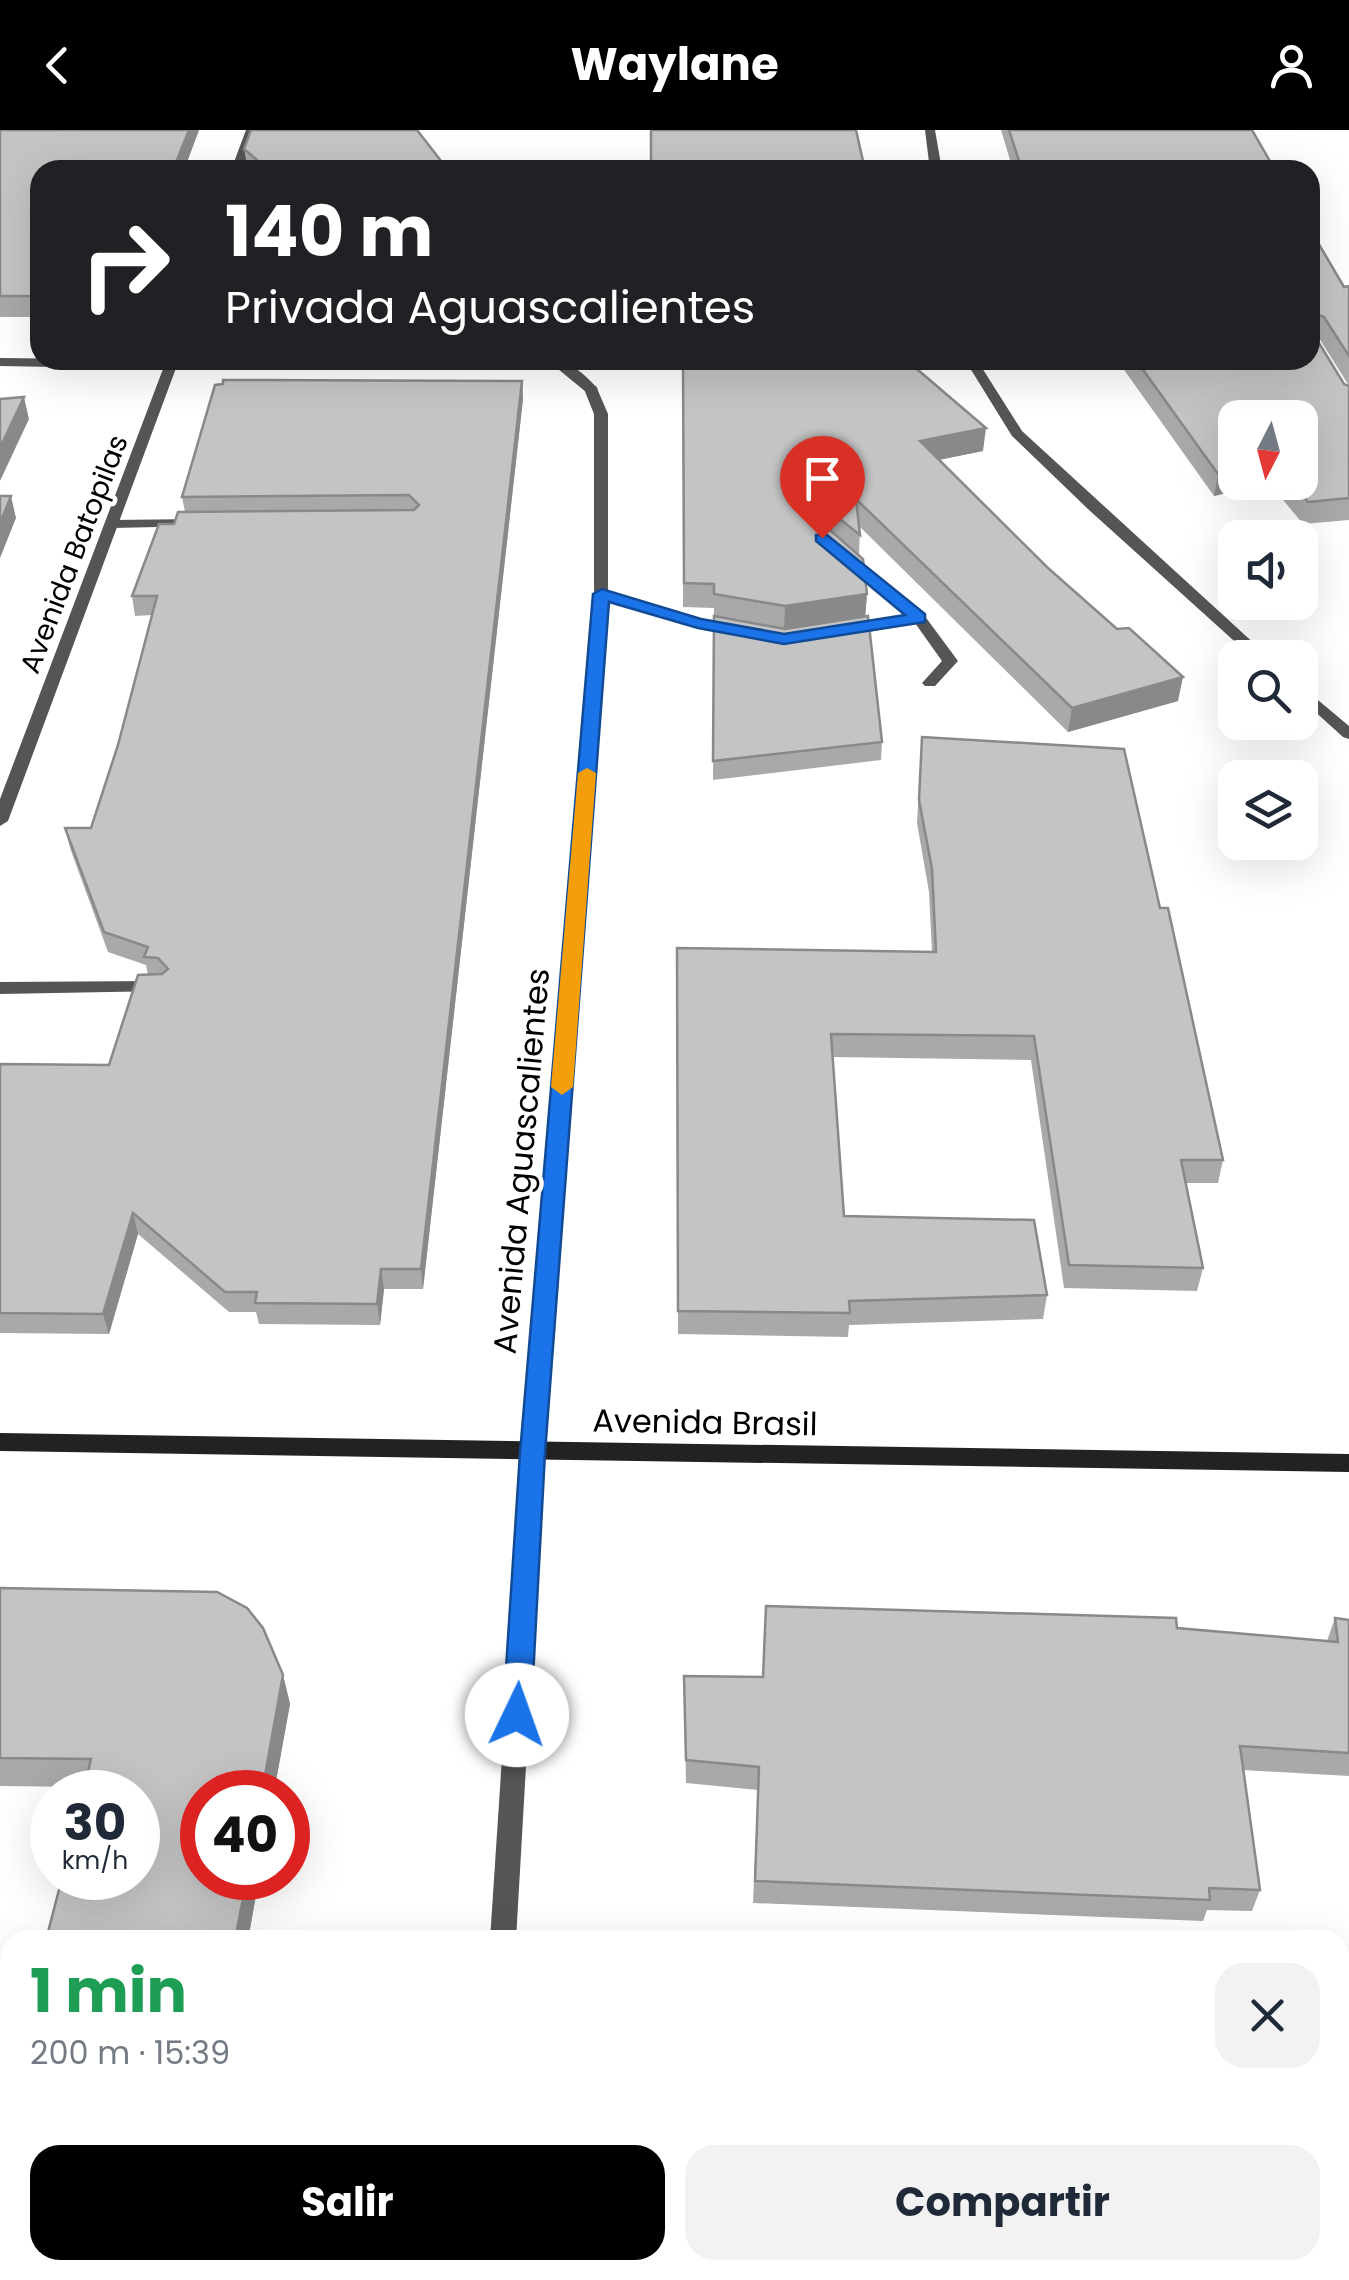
<!DOCTYPE html>
<html lang="es">
<meta charset="utf-8">
<style>
body{margin:0;font-family:Poppins,sans-serif;background:#f2f2f3;color:#1f2937;height:100vh;display:flex;flex-direction:column;font-size:38px;white-space:nowrap}
*{box-sizing:border-box;margin:0}
p{font-size:32px;color:#747a83}
.icon{flex:none;width:55px;height:55px;fill:none;stroke:currentColor;stroke-width:2;stroke-linecap:round;stroke-linejoin:round}
.map{position:relative;flex:1;overflow:hidden}
.details{position:absolute;left:0px;top:1800px;width:1350px;height:350px;display:flex;flex-direction:column;background:#fff;border-radius:30px 30px 0 0;box-shadow:0 10px 40px #0002}
.details>*{flex:none}
.top-card{position:absolute;left:30px;top:30px;width:1290px;height:210px;border-radius:30px;box-shadow:0 10px 40px #0002;background:#202124;color:#fff;overflow:hidden}
.needle{width:65px;rotate:186deg}
.buttons{position:absolute;left:1218px;top:270px;display:grid;gap:20px}
.buttons a{display:grid;place-items:center;width:100px;height:100px;border-radius:20px;background:#fff;box-shadow:0 10px 40px #0002;font-size:50px}
.speed{position:absolute;left:30px;top:1640px;display:flex;gap:20px;font-size:50px;font-weight:700;text-align:center}
.speed>*{display:grid;place-content:center;width:130px;height:130px;border-radius:50%;background:#fff;box-shadow:0 10px 40px #0002;line-height:1}
.speed small{font-size:25px;font-weight:400}
.speed .limit{border:15px solid #d22;background:#fff;color:#111}
.pin{position:absolute;display:grid;place-items:center;width:85px;height:85px;color:#fff;margin:-102px -42px;border-radius:50% 50% 50% 0;rotate:-45deg;box-shadow:0 0 10px #0007}
.pin .icon{rotate:45deg}
.me{position:absolute;width:110px;margin:-55px;rotate:3deg;stroke-linejoin:round;filter:drop-shadow(0 0 8px #0008)}
.turn{display:flex;align-items:center;gap:35px;height:210px;padding:0 30px;font-size:45px}
.turn .icon{width:130px;height:130px;stroke-width:2.5}
.turn b{display:block;font-size:70px;line-height:85px}
.round{display:grid;place-items:center;flex:none;width:105px;height:105px;border-radius:30px;background:#f2f2f3}
.head{display:flex;align-items:center;justify-content:space-between;height:170px;padding:0 30px}
h1{font-size:60px;font-weight:700;line-height:75px;color:#1e9e55}
.action{display:flex;gap:20px;margin-top:auto;padding:20px 30px}
.action a{flex:1;height:115px;border-radius:30px;background:#000;color:#fff;font-size:40px;font-weight:700;line-height:115px;text-align:center}
.action a+a{background:#f2f2f3;color:#1f2937}
header{display:flex;justify-content:space-between;align-items:center;height:130px;padding:0 30px;background:#000;color:#fff;font-size:45px;font-weight:700}
.map>svg:first-child{display:block}
.lines{fill:none;stroke-linecap:round;stroke-linejoin:round}
.service{fill:#555;fill-rule:evenodd}
.minor{fill:#555;fill-rule:evenodd}
.tertiary{fill:#555;fill-rule:evenodd}
.secondary{fill:#222;fill-rule:evenodd}
.wall{fill:#a9a9a9;fill-rule:evenodd}
.shaded-wall{fill:#898989}
.building{fill:#c4c4c4;stroke:#898989;stroke-width:2.5}
.route{fill:#1a73e8;stroke:#114b97;stroke-width:2.5}
.slow{fill:#f59e0b}
.labels{text-anchor:middle;dominant-baseline:central;stroke-width:9;stroke-linejoin:round;paint-order:stroke}
.far-street-label{font-size:28px;fill:#000;stroke:#fff}
.street-label{font-size:32px;fill:#000;stroke:#fff}
</style>
<header><svg class="icon" aria-label="back" viewBox="0 0 24 24"><path d="M15 5l-7 7 7 7"/></svg>Waylane<svg class="icon" aria-label="person" viewBox="0 0 24 24"><circle cx="12" cy="8" r="4"/><path d="M4 21q1-7 8-7t8 7"/></svg></header>
<div class="map">
<svg width="1349" height="2150" viewBox="0 0 1349 2150">
<rect width="100%" height="100%" fill="#fff"/>
<g class="lines">
<g class="service">
<path d="M547,230C570,230 582,242 598,259L586,262Z"/>
<path d="M199,389L204,390V396L112,398L105,394L112,390Z"/>
<path d="M158,851L167,857L164,861L0,864V852Z"/>
</g>
<g class="minor">
<path d="M246,0H256L243,40H231Z"/>
<path d="M0,228L179,230L8,691L0,696V669L163,239L0,236Z"/>
<path d="M586,256H596L608,284V462L747,501L739,506L693,496L608,471L544,1323L541,1329L533,1332L525,1329L522,1323L594,464V284L584,259Z"/>
<path d="M845,423L924,485L958,531L935,556H925L922,553L942,531L915,493L842,507L834,502L842,497L907,486L840,430V424Z"/>
</g>
<g class="tertiary">
<path d="M925,0H935L942,40H930Z"/>
<path d="M965,230H977L1022,301L1270,528H1253L1089,380L1012,306Z"/>
<path d="M1300,555L1349,596V609L1343,607L1300,568Z"/>
<path d="M533,1314L541,1317L544,1323L516,1810H490L522,1323L525,1317Z"/>
<path d="M469,2140H499L498,2150H468Z"/>
</g>
<path class="secondary" d="M0,1303L1349,1324V1342L0,1321Z"/>
</g>
<g class="wall">
<path d="M0,0H199L184,40H40V187H0Z"/>
<path d="M1001,0H1252L1275,40H1013Z"/>
<path d="M244,19L448,40H248Z"/>
<path d="M1310,99L1344,157L1349,156V390L1303,394L1279,365L1254,368L1247,358L1214,366L1117,230H1310ZM1315,206L1319,208L1349,256L1344,254ZM1235,288L1300,352H1235Z"/>
<path d="M683,230L911,234L983,321L939,330L1178,571L1068,602L860,397L859,425L867,464L865,487L882,612L881,630L713,650L714,478L683,477Z"/>
<path d="M522,251L523,269L423,1159H384L380,1195L259,1194L256,1182H229L138,1104L109,1204L0,1203V934L109,935L148,845L146,835L108,822L70,718L65,698H91L118,615L152,485L135,486L132,466L174,394L185,382L182,367Z"/>
<path d="M922,607L1160,778L1223,1030L1218,1053H1186L1203,1138L1197,1161L1064,1158L1031,930L832,927L844,1086L1047,1165L1043,1189L849,1195L848,1207L678,1204L677,818L932,822L929,762L917,693Z"/>
<path d="M0,1458L283,1545L290,1574L274,1662H202V1748H259L248,1810H46L84,1657L0,1656Z"/>
<path d="M1335,1488L1349,1490V1646L1243,1640L1260,1760L1252,1781L1207,1780L1203,1791L753,1773L758,1660L686,1653L684,1546L763,1547L1177,1498L1327,1511Z"/>
</g>
<g class="shaded-wall">
<path d="M189,0H199L184,40H173Z"/>
<path d="M1058,230H1098L1057,236Z"/>
<path d="M522,251L523,269L423,1159L421,1139Z"/>
<path d="M24,267L29,289L0,351V318Z"/>
<path d="M986,298L983,321L918,334L920,311Z"/>
<path d="M1235,340V352H1248L1247,358L1214,366L1218,344Z"/>
<path d="M1258,352H1281L1279,365L1254,368Z"/>
<path d="M11,366L16,388L0,428V393Z"/>
<path d="M826,378L824,401L812,384Z"/>
<path d="M867,464L865,488L784,500L785,476Z"/>
<path d="M1183,547L1178,571L1068,602L1072,578Z"/>
<path d="M133,1083L138,1104L109,1204L103,1184Z"/>
<path d="M381,1139L384,1159L380,1195L377,1174Z"/>
<path d="M283,1545L290,1574L274,1662H262Z"/>
<path d="M247,1748H259L248,1810H235Z"/>
<path d="M192,2140H207L205,2150H190Z"/>
</g>
<g class="building">
<path d="M0,0H189L173,40H40V166H0Z"/>
<path d="M251,0H417L448,40H269L244,19Z"/>
<path d="M651,0H856L865,40H651Z"/>
<path d="M1009,0H1252L1275,40H1022Z"/>
<path d="M1310,99L1344,157L1349,156V226L1324,187L1312,182L1311,200L1344,254L1349,256V368L1308,372L1292,352H1300V288H1235V340L1218,344L1136,230H1310Z"/>
<path d="M683,230H910L911,234L986,298L920,311L1048,438L1117,499L1129,498L1183,547L1072,578L856,369L860,405L826,378L812,384L863,429L867,464L785,476L714,464V454L684,453Z"/>
<path d="M223,250L522,251L421,1139H381L377,1174L255,1173L257,1162H225L133,1083L103,1184L0,1183V934L109,935L138,845L162,844L168,839L158,828L144,827L148,817L104,802L65,698H91L118,615L157,466H132L159,394H174L178,382L414,380L419,375L409,365L182,367L215,255L223,254Z"/>
<path d="M24,267L0,318V269Z"/>
<path d="M0,366H11L0,393Z"/>
<path d="M714,486L785,499L868,486L882,612L713,631Z"/>
<path d="M922,607L1124,619L1160,778H1168L1223,1030H1181L1203,1138L1069,1135L1034,906L831,904L844,1086L1034,1090L1047,1165L849,1171L850,1183L678,1181L677,818L936,822L932,739L919,670Z"/>
<path d="M0,1458L217,1462L247,1478L263,1498L283,1545L262,1662H202V1748H247L235,1810H46L62,1748H138V1662H83L91,1629L0,1628Z"/>
<path d="M766,1476L1176,1488L1177,1498L1338,1512L1335,1488L1349,1490V1623L1240,1616L1260,1760L1209,1758L1210,1770L755,1751L759,1637L686,1630L684,1546L763,1547Z"/>
<path d="M0,1897H10V2140H192L190,2150H0Z"/>
<path d="M1340,1899L1349,1900V2150H846V2140H1340Z"/>
</g>
<path class="route" d="M816,405H827L925,484V492L784,514L698,498L609,472L545,1323L531,1585L527,1594L517,1597L507,1594L503,1585L520,1323L593,464L602,459L701,489L784,504L905,485L816,411Z"/>
<path class="slow" d="M587,638L596,643L573,957L562,965L551,957L578,643Z"/>
<g class="labels">
<g class="far-street-label">
<text transform="translate(74 424) rotate(-69)">Avenida Batopilas</text>
</g>
<g class="street-label">
<text transform="translate(521 1031) rotate(-85)">Avenida Aguascalientes</text>
<text transform="translate(705 1292) rotate(1)">Avenida Brasil</text>
</g>
</g>
</svg>
<div class="buttons">
<a><svg class="needle" viewBox="-14 -14 28 28"><path d="M0-13l5 13h-10z" fill="#e53935"/><path d="M0 13l5-13h-10z" fill="#747a83"/></svg></a>
<a><svg class="icon" aria-label="sound" viewBox="0 0 24 24"><path d="M4 9h4l5-4v14l-5-4H4zM17 9q2 3 0 6"/></svg></a>
<a><svg class="icon" aria-label="search" viewBox="0 0 24 24"><circle cx="10" cy="10" r="6"/><path d="M15 15l6 6"/></svg></a>
<a><svg class="icon" aria-label="layers" viewBox="0 0 24 24"><path d="M12 4l9 5-9 5-9-5zM3 14l9 5 9-5"/></svg></a>
</div>
<div class="speed"><div>30<small>km/h</small></div><div class="limit">40</div></div>
<div class="pin" style="left:822px;top:408px;background:#d93025"><svg class="icon" aria-label="arrive" viewBox="0 0 24 24"><path d="M6 21V4h12l-3 4 3 4H6"/></svg></div>
<svg class="me" style="left:517px;top:1585px" viewBox="-20 -20 40 40"><circle r="19" fill="#fff"/><path d="M0-13L10 11 0 6-10 11z" fill="#1a73e8"/></svg>
<div class="top-card">
<div class="turn"><svg class="icon" aria-label="right" viewBox="0 0 24 24"><path d="M7 20v-9h11M14 6l5 5-5 5"/></svg><div><b>140 m</b>Privada Aguascalientes</div></div>
</div>
<section class="details">
<div class="head"><div><h1>1 min</h1><p>200 m · 15:39</p></div><a class="round"><svg class="icon" aria-label="close" viewBox="0 0 24 24"><path d="M6 6l12 12M18 6L6 18"/></svg></a></div>
<div class="action"><a>Salir</a><a>Compartir</a></div>
</section>
</div>
